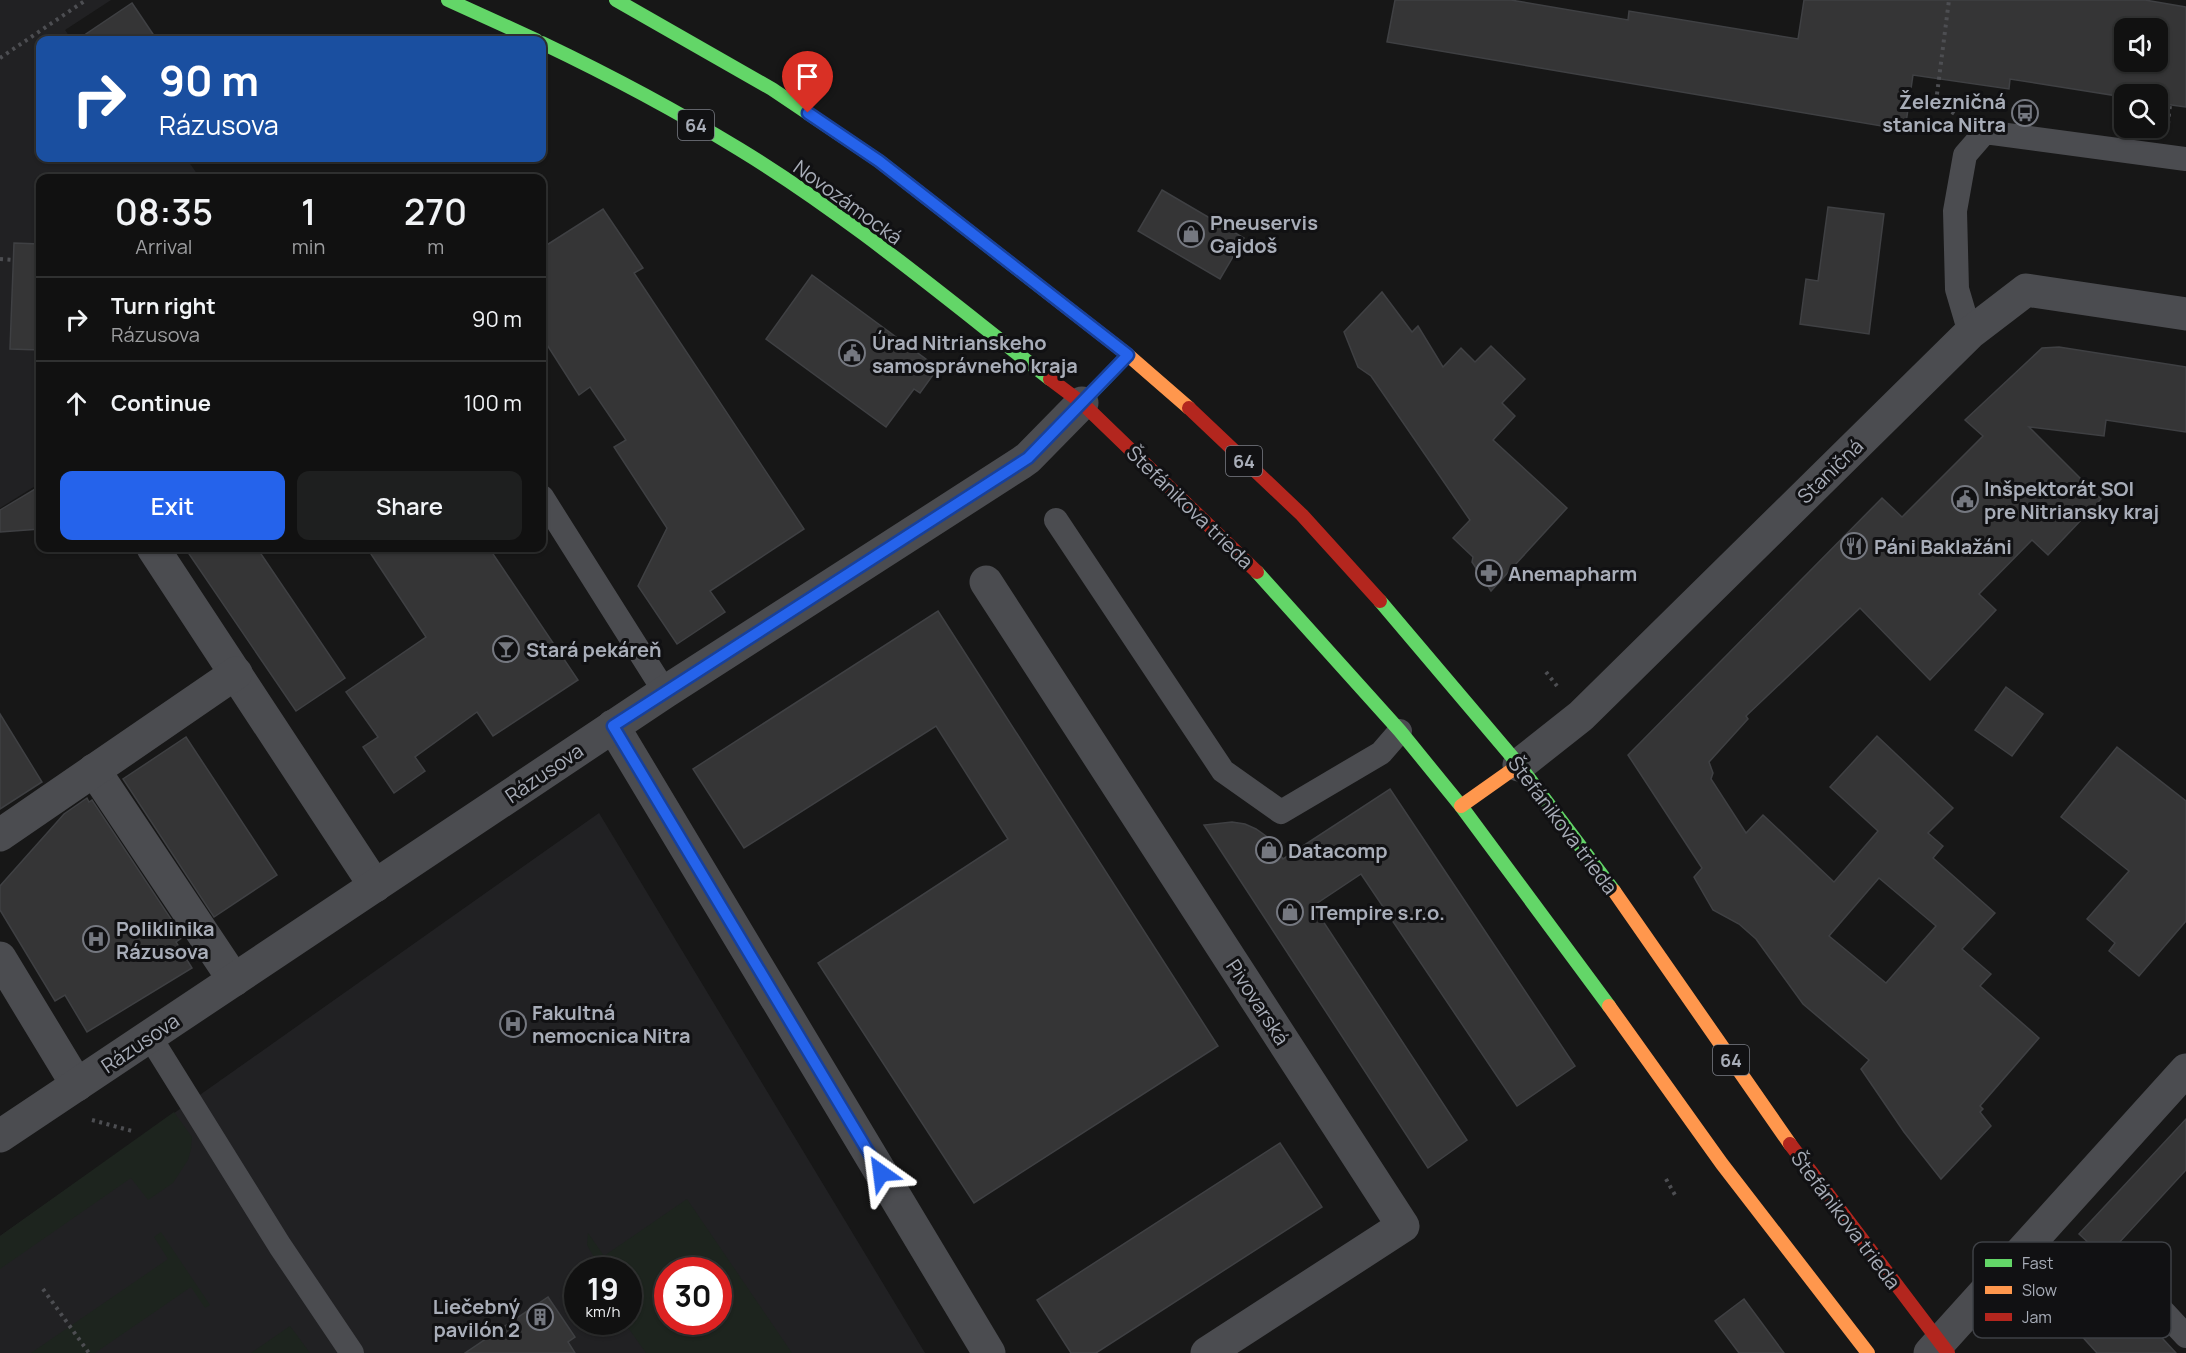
<!DOCTYPE html>
<meta charset="utf-8">
<style>
body{margin:0;font-family:Manrope,sans-serif;background:#1e1f1f;color:#f1f3f6;height:100vh;display:flex;flex-direction:column;font-size:22px;white-space:nowrap}
*{box-sizing:border-box;margin:0}
p{font-size:20px;color:#9c9d9f}
.icon{flex:none;width:33px;height:33px;fill:none;stroke:currentColor;stroke-width:2;stroke-linecap:round;stroke-linejoin:round}
.map{position:relative;flex:1;overflow:hidden}
.sheet{position:absolute;left:36px;top:174px;width:510px;height:378px;display:flex;flex-direction:column;background:#111;border-radius:12px;box-shadow:0 2px 4px #0004,0 0 0 2px #303131}
.sheet>*{flex:none}
.banner{position:absolute;left:36px;top:36px;width:510px;height:126px;border-radius:12px;box-shadow:0 2px 4px #0004,0 0 0 2px #303131;background:#1a4fa0;color:#fff;overflow:hidden}
.tools{position:absolute;left:2114px;top:18px;display:grid;gap:12px}
.tools a{display:grid;place-items:center;width:54px;height:54px;border-radius:12px;background:#111;box-shadow:0 2px 4px #0004,0 0 0 2px #303131;font-size:30px}
.speed{position:absolute;left:564px;top:1257px;display:flex;gap:12px;font-size:30px;font-weight:700;text-align:center}
.speed>*{display:grid;place-content:center;width:78px;height:78px;border-radius:50%;background:#111;box-shadow:0 2px 4px #0004,0 0 0 2px #303131;line-height:1}
.speed small{font-size:15px;font-weight:400}
.speed .limit{border:9px solid #d22;background:#fff;color:#111}
.pin{position:absolute;display:grid;place-items:center;width:51px;height:51px;color:#fff;margin:-62px -26px;border-radius:50% 50% 50% 0;rotate:-45deg;box-shadow:0 0 6px #0007}
.pin .icon{rotate:45deg}
.me{position:absolute;width:66px;margin:-33px;rotate:329deg;stroke-linejoin:round;filter:drop-shadow(0 0 4px #0008)}
.turn{display:flex;align-items:center;gap:21px;height:126px;padding:0 24px;font-size:27px}
.turn .icon{width:78px;height:78px;stroke-width:2.5}
.turn b{display:block;font-size:42px;line-height:51px}
.eta{display:flex;justify-content:space-evenly;align-items:center;height:102px;text-align:center}
.eta b{font-size:36px;font-weight:600;line-height:42px}
.button{display:flex;gap:12px;margin-top:auto;padding:12px 24px}
.button a{flex:1;height:69px;border-radius:12px;background:#2563eb;color:#fff;font-size:24px;font-weight:600;line-height:69px;text-align:center}
.button a+a{background:#1e1f1f;color:#f1f3f6}
ul{padding:0;list-style:none}
li{display:flex;align-items:center;gap:18px;height:84px;padding:0 24px;border-top:2px solid #303131}
li div{flex:1}
li b{display:block;font-size:22px}
li em{font-style:normal}
.map>svg:first-child{display:block}
.built{fill:#212123;fill-rule:evenodd}
.grass{fill:#1d241e;fill-rule:evenodd}
.building{fill:#353536;stroke:#3f4043;stroke-width:1.5;fill-rule:evenodd}
.lines{fill:none;stroke-linecap:round;stroke-linejoin:round}
.path{stroke:#4d4e52;stroke-width:4;stroke-dasharray:3 4.5;stroke-linecap:butt}
.lane{stroke:#4b4c50;stroke-width:24}
.street{stroke:#4b4c50;stroke-width:33}
.fast{stroke:#63d668;stroke-width:14}
.slow{stroke:#ff974d;stroke-width:14}
.jam{stroke:#b3261e;stroke-width:14}
.route-casing{stroke:#184099;stroke-width:15}
.route{stroke:#2563eb;stroke-width:10}
.labels{text-anchor:middle;dominant-baseline:central;stroke-width:6;stroke-linejoin:round;paint-order:stroke}
.shield{fill:#111113;stroke:#7b7e86;stroke-width:1.5}
.shield-label{font-size:18px;font-weight:bold;fill:#a8adb8}
.poi-label{font-size:20px;font-weight:bold;fill:#a8adb8;stroke:#111113;text-anchor:start}
.street-label{font-size:20px;fill:#a8adb8;stroke:#111113}
.key{fill:#111113;stroke:#3e4045;stroke-width:1.5}
.key-label{font-size:16px;fill:#a8adb8}
</style>
<div class="map">
<svg width="2186" height="1353" viewBox="0 0 2186 1353">
<rect width="100%" height="100%" fill="#171717"/>
<g class="built">
<path d="M0,0H111L65,30L72,40H40V158H186L200,178H40V483L0,508Z"/>
<path d="M599,813L925,1353H0V1236ZM578,1270H628V1322H578ZM668,1270H718V1322H668Z"/>
</g>
<g class="grass">
<path d="M174,1112L192,1137L191,1149L188,1160L173,1183L148,1200L131,1178L0,1269V1236Z"/>
<path d="M687,1199L792,1353H646L624,1322H628V1270H588L598,1264L587,1245L588,1233L604,1256ZM668,1270H718V1322H668Z"/>
<path d="M161,1232L210,1305L205,1308L191,1287L95,1353H31L168,1259L154,1237Z"/>
<path d="M290,1326L310,1353H251Z"/>
</g>
<g class="building">
<path d="M1395,0H1511L1628,20L1629,11L1798,39L1804,0H2145L2186,7V107L2157,103V94H2124V97L2010,79L2009,89L1913,75L1905,130L1387,42ZM2124,28H2157V62H2124Z"/>
<path d="M132,3L157,40H77Z"/>
<path d="M1162,190L1244,238L1220,279L1138,231Z"/>
<path d="M1828,207L1884,214L1869,334L1800,324L1806,279L1818,281Z"/>
<path d="M603,209L643,268L634,273L804,529L710,591L725,612L677,644L638,586L667,528L614,447L626,440L590,387L579,395L542,337V248Z"/>
<path d="M14,243L40,244V350L10,349Z"/>
<path d="M812,275L938,368L920,393L914,389L886,427L766,339Z"/>
<path d="M1382,292L1412,332L1418,326L1443,367L1461,348L1475,362L1491,346L1525,379L1502,403L1515,416L1493,440L1567,508L1491,591L1472,562L1473,557L1453,538L1470,520L1371,376L1358,367L1344,332Z"/>
<path d="M2059,347L2186,367V432L2106,420L2104,436L2029,427L2101,499L2048,555L2032,540L1979,594L1996,610L1930,680L1860,608L1746,716L1748,719L1709,762L1713,773L1711,779L1746,833L1763,815L1834,882L1878,831L1830,787L1877,736L1953,808L1928,833L1943,846L1933,858L1995,913L1962,949L1991,974L1980,986L2039,1038L1980,1106L1983,1109L1980,1112L1991,1126L1941,1179L1904,1132L1861,1069L1869,1060L1803,1004L1756,939L1739,924L1713,910L1694,877L1702,868L1628,755L1882,498L1902,517L1983,436L1965,420L2042,348ZM1879,878L1936,926L1886,983L1829,936Z"/>
<path d="M40,486V529L0,532V510Z"/>
<path d="M185,548H257L345,678L296,711Z"/>
<path d="M367,548H489L578,680L493,736L477,712L415,757L425,771L394,793L363,747L378,737L346,692L426,637Z"/>
<path d="M938,611L1218,1046L974,1203L818,963L1008,839L936,726L744,848L693,769Z"/>
<path d="M2006,687L2043,714L2012,756L1975,730Z"/>
<path d="M0,714L42,782L0,809Z"/>
<path d="M186,737L277,875L214,917L123,779Z"/>
<path d="M2117,747L2186,801V921L2139,976L2109,951L2115,943L2087,919L2129,871L2061,817Z"/>
<path d="M1390,789L1575,1066L1517,1106L1361,874L1313,906L1467,1140L1428,1168L1204,825L1232,822L1245,824L1256,829L1266,836L1283,859Z"/>
<path d="M87,798L89,802L92,800L183,937L176,942L192,968L87,1032L65,995L55,1001L0,910V886L64,814Z"/>
<path d="M2186,1119V1170L2105,1258L2079,1234Z"/>
<path d="M1280,1143L1322,1207L1096,1353H1071L1037,1300Z"/>
<path d="M2091,1261L2176,1353H2097L2049,1300Z"/>
<path d="M548,1297L575,1337L568,1342L575,1353H465Z"/>
<path d="M1744,1299L1784,1353H1739L1715,1321Z"/>
</g>
<g class="lines">
<g class="path">
<path d="M0,58L86,0"/>
<path d="M1936,102L1965,105"/>
<path d="M1936,102L1949,0"/>
<path d="M1939,104L1958,116"/>
<path d="M2168,124L2170,105"/>
<path d="M0,259L13,260"/>
<path d="M1546,672L1557,686"/>
<path d="M92,1120L132,1131"/>
<path d="M1666,1179L1675,1195"/>
<path d="M43,1289L89,1353"/>
</g>
<g class="lane">
<path d="M1970,333L1957,289L1955,211L1965,155L1985,132L2186,159"/>
<path d="M542,497L665,692"/>
<path d="M1056,520L1223,771L1281,812L1381,753L1400,731"/>
<path d="M150,1037L280,1246L352,1353"/>
<path d="M2118,1263L2186,1336"/>
</g>
<g class="street">
<path d="M153,548L375,886"/>
<path d="M986,582L1403,1226L1207,1353"/>
<path d="M613,726L989,1353"/>
<path d="M1519,765L1581,716L1970,333L2026,290L2186,314"/>
<path d="M94,770L234,980"/>
<path d="M0,835L236,673"/>
<path d="M0,958L77,1085"/>
<path d="M0,1136L665,692L1021,463L1028,458L1082,403"/>
<path d="M1930,1353L2186,1070"/>
</g>
<g class="fast">
<path d="M448,0L536,40"/>
<path d="M616,0L772,89L879,161L1047,292"/>
<path d="M542,43C609,75 675,110 739,149C849,216 948,300 1050,379"/>
<path d="M1082,403L1128,355"/>
<path d="M1257,572L1400,731L1461,806L1609,1006"/>
<path d="M1380,601L1519,765L1614,891"/>
</g>
<g class="slow">
<path d="M1047,292L1128,355L1189,408"/>
<path d="M1461,806L1519,765"/>
<path d="M1614,891L1790,1144"/>
<path d="M1609,1006L1722,1164L1868,1353"/>
</g>
<g class="jam">
<path d="M1050,379L1082,403L1257,572"/>
<path d="M1189,408L1302,515L1380,601"/>
<path d="M1790,1144L1948,1353"/>
</g>
</g>
<g class="lines">
<defs>
<path id="route" d="M808,113L879,161L1128,355L1028,458L613,726L881,1173"/>
</defs>
<use href="#route" class="route-casing"/>
<use href="#route" class="route"/>
</g>
<defs>
<symbol id="bus-ring" viewBox="-11 -11 22 22"><circle r="9.5" fill="#111113" stroke="#757880" stroke-width="1.5"/><path d="M-5-6H5V4H4V6H2V4H-2V6H-4V4H-5ZM-3.5-4V0h7V-4ZM-3.5 1.2v1.5H-2V1.2ZM2 1.2v1.5H3.5V1.2Z" fill="#757880"/></symbol>
<symbol id="shop-ring" viewBox="-11 -11 22 22"><circle r="9.5" fill="#111113" stroke="#757880" stroke-width="1.5"/><path d="M-5-2.5h2.3a2.7 3.5 0 0 1 5.4 0H5L5.5 6h-11ZM-1.5-2.5h3a1.5 2.3 0 0 0-3 0Z" fill="#757880"/></symbol>
<symbol id="civic-ring" viewBox="-11 -11 22 22"><circle r="9.5" fill="#111113" stroke="#757880" stroke-width="1.5"/><path d="M-.6-6.5H3V-4.5H.6V-3L4-1V1h2V6H-6V1h2V-1L-.6-3ZM-1.2 2.5V6h2.4V2.5Z" fill="#757880"/></symbol>
<symbol id="restaurant-ring" viewBox="-11 -11 22 22"><circle r="9.5" fill="#111113" stroke="#757880" stroke-width="1.5"/><path d="M-5-6h1v4h1v-4h1v4h1v-4h1v5L-1.5 .5V6h-2V.5L-5-1ZM5-6V6H3V1.5H1.5Q1.5-4 5-6Z" fill="#757880"/></symbol>
<symbol id="pharmacy-ring" viewBox="-11 -11 22 22"><circle r="9.5" fill="#111113" stroke="#757880" stroke-width="1.5"/><path d="M-2-6h4v4h4v4h-4v4h-4v-4h-4v-4h4Z" fill="#757880"/></symbol>
<symbol id="bar-ring" viewBox="-11 -11 22 22"><circle r="9.5" fill="#111113" stroke="#757880" stroke-width="1.5"/><path d="M-6-5H6L.8 .8V4.5H3.5V6h-7V4.5H-.8V.8Z" fill="#757880"/></symbol>
<symbol id="hospital-ring" viewBox="-11 -11 22 22"><circle r="9.5" fill="#111113" stroke="#757880" stroke-width="1.5"/><path d="M-5-5h3v3.5h4V-5h3V5h-3V1.5h-4V5h-3Z" fill="#757880"/></symbol>
<symbol id="building-ring" viewBox="-11 -11 22 22"><circle r="9.5" fill="#111113" stroke="#757880" stroke-width="1.5"/><path d="M-4-6H4V6H1V3H-1V6H-4ZM-2.5-4.3h1.7v1.8h-1.7ZM.8-4.3h1.7v1.8H.8ZM-2.5-1h1.7V.8h-1.7ZM.8-1h1.7V.8H.8Z" fill="#757880"/></symbol>
</defs>
<g fill-rule="evenodd">
<use href="#bus-ring" x="2010" y="98" width="30" height="30"/>
<use href="#shop-ring" x="1176" y="219" width="30" height="30"/>
<use href="#civic-ring" x="837" y="338" width="30" height="30"/>
<use href="#civic-ring" x="1950" y="484" width="30" height="30"/>
<use href="#restaurant-ring" x="1839" y="531" width="30" height="30"/>
<use href="#pharmacy-ring" x="1474" y="558" width="30" height="30"/>
<use href="#bar-ring" x="491" y="634" width="30" height="30"/>
<use href="#shop-ring" x="1254" y="835" width="30" height="30"/>
<use href="#shop-ring" x="1275" y="897" width="30" height="30"/>
<use href="#hospital-ring" x="81" y="924" width="30" height="30"/>
<use href="#hospital-ring" x="498" y="1009" width="30" height="30"/>
<use href="#building-ring" x="525" y="1302" width="30" height="30"/>
</g>
<g class="labels">
<g class="shield">
<rect x="678" y="110" width="36" height="30" rx="4.5"/>
<rect x="1226" y="446" width="36" height="30" rx="4.5"/>
<rect x="1713" y="1045" width="36" height="30" rx="4.5"/>
</g>
<g class="shield-label">
<text x="696" y="125">64</text>
<text x="1244" y="461">64</text>
<text x="1731" y="1060">64</text>
</g>
<g class="poi-label">
<text x="2006" y="101" text-anchor="end">Železničná<tspan x="2006" dy="23">stanica Nitra</tspan></text>
<text x="1210" y="222">Pneuservis<tspan x="1210" dy="23">Gajdoš</tspan></text>
<text x="872" y="342">Úrad Nitrianskeho<tspan x="872" dy="23">samosprávneho kraja</tspan></text>
<text x="1984" y="488">Inšpektorát SOI<tspan x="1984" dy="23">pre Nitriansky kraj</tspan></text>
<text x="1874" y="546">Páni Baklažáni</text>
<text x="1508" y="573">Anemapharm</text>
<text x="526" y="649">Stará pekáreň</text>
<text x="1288" y="850">Datacomp</text>
<text x="1310" y="912">ITempire s.r.o.</text>
<text x="116" y="928">Poliklinika<tspan x="116" dy="23">Rázusova</tspan></text>
<text x="532" y="1012">Fakultná<tspan x="532" dy="23">nemocnica Nitra</tspan></text>
<text x="520" y="1306" text-anchor="end">Liečebný<tspan x="520" dy="23">pavilón 2</tspan></text>
</g>
<g class="street-label">
<text transform="translate(848 202) rotate(36)">Novozámocká</text>
<text transform="translate(1830 471) rotate(-44)">Staničná</text>
<text transform="translate(1190 507) rotate(44)">Štefánikova trieda</text>
<text transform="translate(544 773) rotate(-34)">Rázusova</text>
<text transform="translate(1563 825) rotate(53)">Štefánikova trieda</text>
<text transform="translate(1258 1002) rotate(57)">Pivovarská</text>
<text transform="translate(140 1043) rotate(-34)">Rázusova</text>
<text transform="translate(1846 1220) rotate(53)">Štefánikova trieda</text>
</g>
</g>
<rect x="1973" y="1242" width="198" height="96" rx="9" class="key"/>
<rect x="1985" y="1259" width="27" height="8" fill="#63d668"/>
<rect x="1985" y="1286" width="27" height="8" fill="#ff974d"/>
<rect x="1985" y="1313" width="27" height="8" fill="#b3261e"/>
<g class="key-label">
<text x="2022" y="1269">Fast</text>
<text x="2022" y="1296">Slow</text>
<text x="2022" y="1323">Jam</text>
</g>
</svg>
<div class="tools">
<a><svg class="icon" aria-label="sound" viewBox="0 0 24 24"><path d="M4 9h4l5-4v14l-5-4H4zM17 9q2 3 0 6"/></svg></a>
<a><svg class="icon" aria-label="search" viewBox="0 0 24 24"><circle cx="10" cy="10" r="6"/><path d="M15 15l6 6"/></svg></a>
</div>
<div class="speed"><div>19<small>km/h</small></div><div class="limit">30</div></div>
<div class="pin" style="left:808px;top:113px;background:#d93025"><svg class="icon" aria-label="arrive" viewBox="0 0 24 24"><path d="M6 21V4h12l-3 4 3 4H6"/></svg></div>
<svg class="me" style="left:881px;top:1173px" viewBox="-20 -20 40 40"><path d="M0-17L14 15 0 8-14 15z" fill="#2563eb" stroke="#fff" stroke-width="4"/></svg>
<div class="banner">
<div class="turn"><svg class="icon" aria-label="right" viewBox="0 0 24 24"><path d="M7 20v-9h11M14 6l5 5-5 5"/></svg><div><b>90 m</b>Rázusova</div></div>
</div>
<section class="sheet">
<div class="eta">
<div><b>08:35</b><p>Arrival</p></div>
<div><b>1</b><p>min</p></div>
<div><b>270</b><p>m</p></div>
</div>
<ul>
<li><svg class="icon" aria-label="right" viewBox="0 0 24 24"><path d="M7 20v-9h11M14 6l5 5-5 5"/></svg><div><b>Turn right</b><p>Rázusova</p></div><em>90 m</em></li>
<li><svg class="icon" aria-label="ahead" viewBox="0 0 24 24"><path d="M12 20V5M6 11l6-6 6 6"/></svg><div><b>Continue</b></div><em>100 m</em></li>
</ul>
<div class="button"><a>Exit</a><a>Share</a></div>
</section>
</div>
